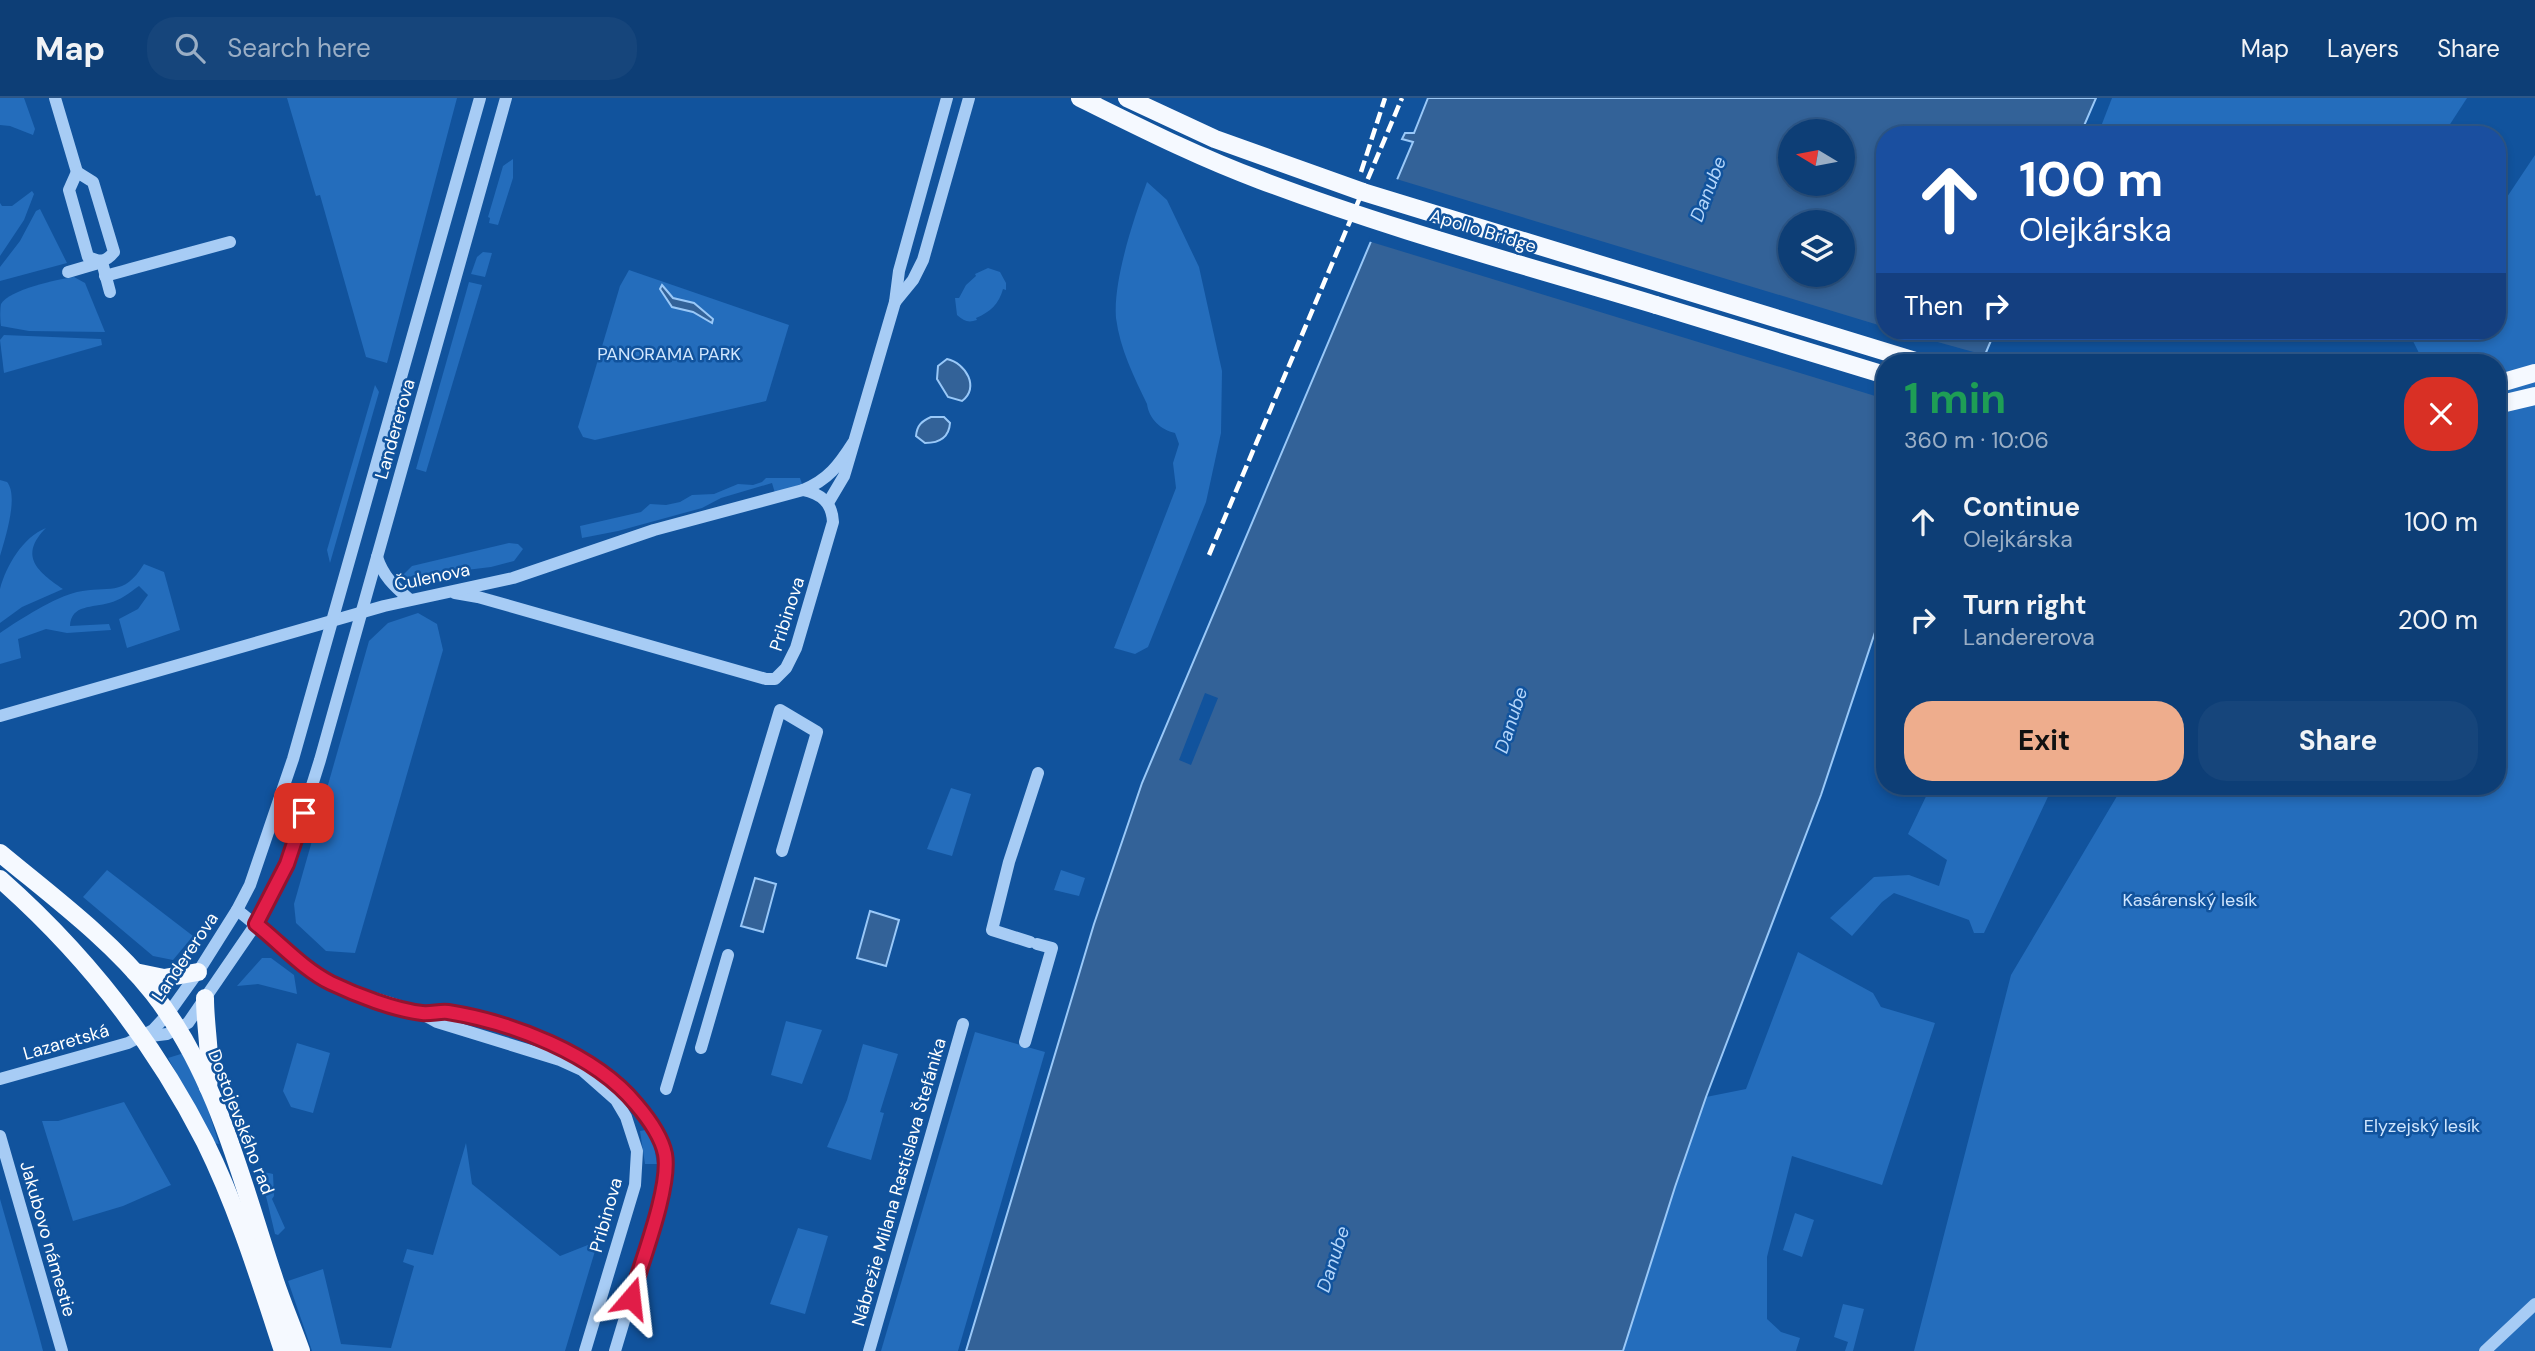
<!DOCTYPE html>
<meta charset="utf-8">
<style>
body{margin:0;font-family:"DM Sans",sans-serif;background:#16457b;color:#f1f3f6;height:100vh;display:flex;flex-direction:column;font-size:26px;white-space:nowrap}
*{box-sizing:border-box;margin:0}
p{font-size:23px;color:#9aaec5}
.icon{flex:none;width:38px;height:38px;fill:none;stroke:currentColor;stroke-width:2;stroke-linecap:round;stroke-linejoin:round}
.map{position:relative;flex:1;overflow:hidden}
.drawer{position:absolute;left:1876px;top:256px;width:630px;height:441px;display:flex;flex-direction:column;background:#0d3e76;border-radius:28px;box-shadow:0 4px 10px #0003,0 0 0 2px #2d5788}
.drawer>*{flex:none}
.top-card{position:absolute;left:1876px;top:28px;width:630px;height:214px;border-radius:28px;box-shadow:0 4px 10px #0003,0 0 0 2px #2d5788;background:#1a4fa0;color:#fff;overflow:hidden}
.needle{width:46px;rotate:280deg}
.tools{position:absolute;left:1778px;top:21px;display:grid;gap:14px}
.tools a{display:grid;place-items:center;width:77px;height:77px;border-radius:50%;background:#0d3e76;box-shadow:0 4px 10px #0003,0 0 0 2px #2d5788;font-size:35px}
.pin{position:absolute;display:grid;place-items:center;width:60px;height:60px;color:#fff;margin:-30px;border-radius:14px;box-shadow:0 4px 10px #0006}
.me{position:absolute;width:77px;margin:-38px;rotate:17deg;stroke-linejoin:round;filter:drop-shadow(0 0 5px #0008)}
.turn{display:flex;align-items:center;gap:24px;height:147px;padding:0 28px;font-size:32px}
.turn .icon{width:91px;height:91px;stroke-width:2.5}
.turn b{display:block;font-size:49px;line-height:60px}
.then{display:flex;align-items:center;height:66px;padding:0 28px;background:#0003;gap:14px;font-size:26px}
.round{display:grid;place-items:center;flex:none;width:74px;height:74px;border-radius:28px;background:#16457b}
.headline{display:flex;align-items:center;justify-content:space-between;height:119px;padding:0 28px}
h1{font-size:42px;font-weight:700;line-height:52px;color:#1e9e55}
.primary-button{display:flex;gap:14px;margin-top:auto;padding:14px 28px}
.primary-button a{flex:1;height:80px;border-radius:28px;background:#eead8d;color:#111;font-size:28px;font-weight:700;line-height:80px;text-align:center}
.primary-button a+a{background:#16457b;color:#f1f3f6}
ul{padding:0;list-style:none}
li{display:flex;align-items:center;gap:21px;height:98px;padding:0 28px}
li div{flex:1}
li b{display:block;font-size:26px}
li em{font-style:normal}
header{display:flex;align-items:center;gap:42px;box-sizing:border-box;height:98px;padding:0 35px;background:#0d3e76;border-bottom:2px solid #2d5788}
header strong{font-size:33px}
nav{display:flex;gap:38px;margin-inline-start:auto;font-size:24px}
.search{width:490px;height:63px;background:#16457b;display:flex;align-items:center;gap:18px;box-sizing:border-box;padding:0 24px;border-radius:28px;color:#9aaec5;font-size:26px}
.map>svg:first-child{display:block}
.green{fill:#246dbc}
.water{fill:#336298;stroke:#99c8f8;stroke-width:2;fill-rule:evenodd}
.pier{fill:#11539d}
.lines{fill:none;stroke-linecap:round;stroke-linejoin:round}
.minor{stroke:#a7ccf5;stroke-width:12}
.major{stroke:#f5f9ff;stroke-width:18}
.rail{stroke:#fff;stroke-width:4.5;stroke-dasharray:12 5;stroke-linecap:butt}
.major-bridge{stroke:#f5f9ff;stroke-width:18}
.route-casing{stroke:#92132f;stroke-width:18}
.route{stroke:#e11d48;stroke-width:12}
.labels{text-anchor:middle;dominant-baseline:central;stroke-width:5;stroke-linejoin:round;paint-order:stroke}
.street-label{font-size:18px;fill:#fff;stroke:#11539d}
.park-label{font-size:18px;fill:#d0e6fe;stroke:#11539d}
.water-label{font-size:19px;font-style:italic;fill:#b4d6fb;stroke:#11539d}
</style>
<header>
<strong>Map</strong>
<div class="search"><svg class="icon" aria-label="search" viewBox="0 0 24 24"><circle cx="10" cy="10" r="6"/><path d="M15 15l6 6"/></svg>Search here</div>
<nav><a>Map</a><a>Layers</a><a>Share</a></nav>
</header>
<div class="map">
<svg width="2535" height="1253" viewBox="0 0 2535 1253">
<rect width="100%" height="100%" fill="#11539d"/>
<g class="green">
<path d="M0,0H24L35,31L33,37L10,28L0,27Z"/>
<path d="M287,0H457L387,265L366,259L320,97L316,98L315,95Z"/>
<path d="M2112,0H2467L2443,37H2100V31Z"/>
<path d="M2535,57V1253H1914L2011,877L2123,688H2497V264H2420L2419,255L2413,243L2420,233H2497V114Z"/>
<path d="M513,61V80L498,127L489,125L490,120L488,119L503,68Z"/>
<path d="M1147,84L1167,102L1199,169L1222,273L1221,335L1206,404L1148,549L1135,556L1114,550L1176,390L1173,365L1179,346L1175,335C1161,332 1149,321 1147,306C1134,279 1120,251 1116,220C1113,182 1134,120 1147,84Z"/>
<path d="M32,93L34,96L24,122L0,158V105L2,108H12Z"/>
<path d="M40,111L67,165L0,183V169L20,143L36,113Z"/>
<path d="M483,154L492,155L485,179L471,176L477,159Z"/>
<path d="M988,170L1000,174L1006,185V192L1003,191C999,206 990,214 976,220L977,222C968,225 964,223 957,217L955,200H959L966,187L976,178L975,176Z"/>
<path d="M629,172L789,227L766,303L595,342L583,339L578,329L620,188Z"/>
<path d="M74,179L85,185L105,234L29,233L1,228C0,221 0,211 1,206C8,192 59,181 74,179Z"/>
<path d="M469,184L482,187L426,374L416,371Z"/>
<path d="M4,237L101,241L102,247L4,275L0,242Z"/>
<path d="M375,287L379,294L330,465L327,452Z"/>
<path d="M766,380H800L802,386L775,395L772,385L721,400L702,410L618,433L582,440L580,428L641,414L650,406L666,407L680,404L692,397L714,396L738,386L753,387L762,384Z"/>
<path d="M0,382L7,384C19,398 5,441 0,458Z"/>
<path d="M46,430C18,458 38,474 63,491L22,509L0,525C0,515 0,502 0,491C6,468 23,439 46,430Z"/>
<path d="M509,445L518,446L523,451L514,463L491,469L400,480L412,468Z"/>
<path d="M144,466L164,474L180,532L127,550L119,521L138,511L148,497L139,488C129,495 121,502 109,505C93,510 71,506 70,528L109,526L111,532L67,535L46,531L18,541L21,560L0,566V535C19,522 55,499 77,494C109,487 123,500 144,466Z"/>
<path d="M418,515L437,526L443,552L355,855L326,853L296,825L294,806L369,543L388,525Z"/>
<path d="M1931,688H2053L1984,835H1974L1969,822L1894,795L1882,804L1852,838L1830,820L1874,779L1909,777L1939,788L1947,762L1908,736Z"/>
<path d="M951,690L971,696L952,758L927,751Z"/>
<path d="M107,772L193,838L173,862L153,858L83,799Z"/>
<path d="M1061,772L1085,780L1079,798L1054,792Z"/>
<path d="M1798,854L1873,895L1881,909L1935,925L1882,1087L1792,1058L1767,1159V1221L1781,1234L1800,1240L1796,1253H1623L1675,1089L1706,999L1746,991Z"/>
<path d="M262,860H271L294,877L297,896L258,886L237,888Z"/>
<path d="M786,923L822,932L802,986L771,977Z"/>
<path d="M975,934L1045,954L958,1253H881Z"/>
<path d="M297,945L330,955L313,1015L291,1009L283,993Z"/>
<path d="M863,946L898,956L880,1014L884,1015L871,1062L827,1049L847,1002Z"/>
<path d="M184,955L204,999L219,1046L214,1045L168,960Z"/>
<path d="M124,1004L171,1087L123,1108L73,1123L42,1023H58Z"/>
<path d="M646,1032L654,1048L657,1066H645L640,1033Z"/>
<path d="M466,1045L472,1086L560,1158L598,1143L565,1253H312L288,1183L323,1171L341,1246L391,1250L414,1168L403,1164L407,1151L433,1157Z"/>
<path d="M260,1073L273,1076L274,1098L272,1101L285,1130L278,1137L275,1136Z"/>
<path d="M0,1101L38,1234L43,1253H0Z"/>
<path d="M1795,1115L1814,1122L1802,1159L1783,1152Z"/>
<path d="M798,1130L828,1138L805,1216L770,1206Z"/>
<path d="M1843,1206L1864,1211L1853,1253H1845L1848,1244L1834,1239Z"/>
</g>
<g class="water">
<path d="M1428,0H2096L2080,37H1885V233H1995L1982,264H1885V504L1821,697L1706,999L1675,1089L1623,1253H966L1094,826L1142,685L1413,44L1402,41L1405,35H1414ZM1790,33H1843V86H1790ZM1790,124H1843V177H1790Z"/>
<path d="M662,187L673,200L694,205L713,221L712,225L693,214L672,209L660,191Z"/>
<path d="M947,261C966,265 980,290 962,303L948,299L937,281L938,268Z"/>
<path d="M931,319H944L950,325C949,340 938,345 925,345L916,338C917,327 922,323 931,319Z"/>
<path d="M755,780L776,786L763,834L741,828Z"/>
<path d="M870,813L899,822L886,868L857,860Z"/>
</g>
<g class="pier">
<path d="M1393,80L1885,229V233H1898L1988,258L1985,264H1885V301L1368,143Z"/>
<path d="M1205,595L1218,600L1191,667L1179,662Z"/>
</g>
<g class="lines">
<g class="minor">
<path d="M55,0L77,74"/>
<path d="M77,74L93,84L114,154C105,165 100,164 88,159L69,92Z"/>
<path d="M68,174L102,164L110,194"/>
<path d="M105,178L230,144"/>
<path d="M895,204L913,182L923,162L969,0"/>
<path d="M828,405L844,378L847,368L895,204L899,173L947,0"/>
<path d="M377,459C383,478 394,488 409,501"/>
<path d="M455,495L478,499L766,581H775L786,570L796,550L833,424C832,404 821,396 803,392"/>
<path d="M0,618L384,508L513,480L654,432L803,392C828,382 839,367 853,345"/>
<path d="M237,812C265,833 301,870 331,884C365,901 405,905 437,924L560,962L582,972L616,1002L626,1019L637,1053L635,1087L585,1253"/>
<path d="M1030,844L992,832L1009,764L1038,675"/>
<path d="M423,916C456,913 487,922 518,933C539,941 562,949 582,960C616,980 657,1016 665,1056C666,1064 665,1074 666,1083L615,1253"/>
<path d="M142,939L167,936L188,925L256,826L287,767L320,662L506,0"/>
<path d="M1025,944L1052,850L1037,846"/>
<path d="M701,950L728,857"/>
<path d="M0,981L128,945L153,932L168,916L198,874L237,812L250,787L293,661L480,0"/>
<path d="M666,991L780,612L817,634L782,753"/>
<path d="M0,1038L62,1253"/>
<path d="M869,1253L963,926"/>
<path d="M2485,1253L2535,1206"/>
</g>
<g class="major">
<path d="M1656,207L1885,277"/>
<path d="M2497,286L2535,275"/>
<path d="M2497,307L2535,298"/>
<path d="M0,755C53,799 110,841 153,895C218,978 242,1085 275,1183C283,1207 293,1230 301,1253"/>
<path d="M0,781C84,855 154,944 205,1044C238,1111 260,1183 283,1253"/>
<path d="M135,874L164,880L198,874"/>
<path d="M205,900C205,930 212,959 208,989"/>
</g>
<g class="rail">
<path d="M1361,74L1385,0"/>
<path d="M1209,457L1402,0"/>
</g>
<g class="major-bridge">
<path d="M1080,0C1139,29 1198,59 1260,82C1389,131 1524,167 1656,207"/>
<path d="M1127,0L1215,41L1363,94L1919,264"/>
</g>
</g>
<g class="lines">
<defs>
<path id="route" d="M304,715L287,766L256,826C280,845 303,871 331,885C356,897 395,912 422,915C431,916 440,913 448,914C511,924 595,956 636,1006C648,1020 661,1037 665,1056C671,1089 641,1165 631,1200"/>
</defs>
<use href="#route" class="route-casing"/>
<use href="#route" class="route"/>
</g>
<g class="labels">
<g class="street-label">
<text transform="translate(1483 133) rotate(17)">Apollo Bridge</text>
<text transform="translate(395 331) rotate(-74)">Landererova</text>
<text transform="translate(432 479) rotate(-12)">Čulenova</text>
<text transform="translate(787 516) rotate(-72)">Pribinova</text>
<text transform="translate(185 859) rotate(-56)">Landererova</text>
<text transform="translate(66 944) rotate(-16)">Lazaretská</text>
<text transform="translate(241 1024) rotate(69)">Dostojevského rad</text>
<text transform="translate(899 1084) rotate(-74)">Nábrežie Milana Rastislava Štefánika</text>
<text transform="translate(606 1117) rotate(-74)">Pribinova</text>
<text transform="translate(48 1141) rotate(74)">Jakubovo námestie</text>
</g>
<g class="park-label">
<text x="669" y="256">PANORAMA PARK</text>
<text x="2190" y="802">Kasárenský lesík</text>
<text x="2422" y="1028">Elyzejský lesík</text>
</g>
<g class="water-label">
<text transform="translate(1708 91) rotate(-69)">Danube</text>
<text transform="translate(1511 622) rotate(-72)">Danube</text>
<text transform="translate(1333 1161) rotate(-72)">Danube</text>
</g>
</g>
</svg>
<div class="tools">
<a><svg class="needle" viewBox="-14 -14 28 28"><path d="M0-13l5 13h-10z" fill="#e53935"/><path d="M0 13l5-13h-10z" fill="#9aaec5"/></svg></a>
<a><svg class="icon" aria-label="layers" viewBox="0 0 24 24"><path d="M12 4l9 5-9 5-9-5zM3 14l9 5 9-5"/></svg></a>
</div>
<div class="pin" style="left:304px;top:715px;background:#d93025"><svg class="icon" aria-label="arrive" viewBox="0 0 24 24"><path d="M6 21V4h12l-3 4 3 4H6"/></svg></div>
<svg class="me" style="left:631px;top:1200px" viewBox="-20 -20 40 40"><path d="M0-17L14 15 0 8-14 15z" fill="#e11d48" stroke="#fff" stroke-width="4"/></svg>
<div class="top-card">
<div class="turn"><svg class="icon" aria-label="ahead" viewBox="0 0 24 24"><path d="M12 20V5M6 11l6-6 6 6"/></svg><div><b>100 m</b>Olejkárska</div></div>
<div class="then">Then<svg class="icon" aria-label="right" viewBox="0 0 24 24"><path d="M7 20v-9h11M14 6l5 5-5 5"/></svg></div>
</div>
<section class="drawer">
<div class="headline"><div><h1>1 min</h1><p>360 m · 10:06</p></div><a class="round" style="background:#d93025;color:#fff"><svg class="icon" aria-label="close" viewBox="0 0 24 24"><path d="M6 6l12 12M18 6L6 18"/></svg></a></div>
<ul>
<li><svg class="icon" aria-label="ahead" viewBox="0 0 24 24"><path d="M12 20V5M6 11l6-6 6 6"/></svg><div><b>Continue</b><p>Olejkárska</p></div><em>100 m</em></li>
<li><svg class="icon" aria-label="right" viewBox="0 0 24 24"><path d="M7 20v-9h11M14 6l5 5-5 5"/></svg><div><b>Turn right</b><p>Landererova</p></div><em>200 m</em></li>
</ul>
<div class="primary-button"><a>Exit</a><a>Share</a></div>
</section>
</div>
